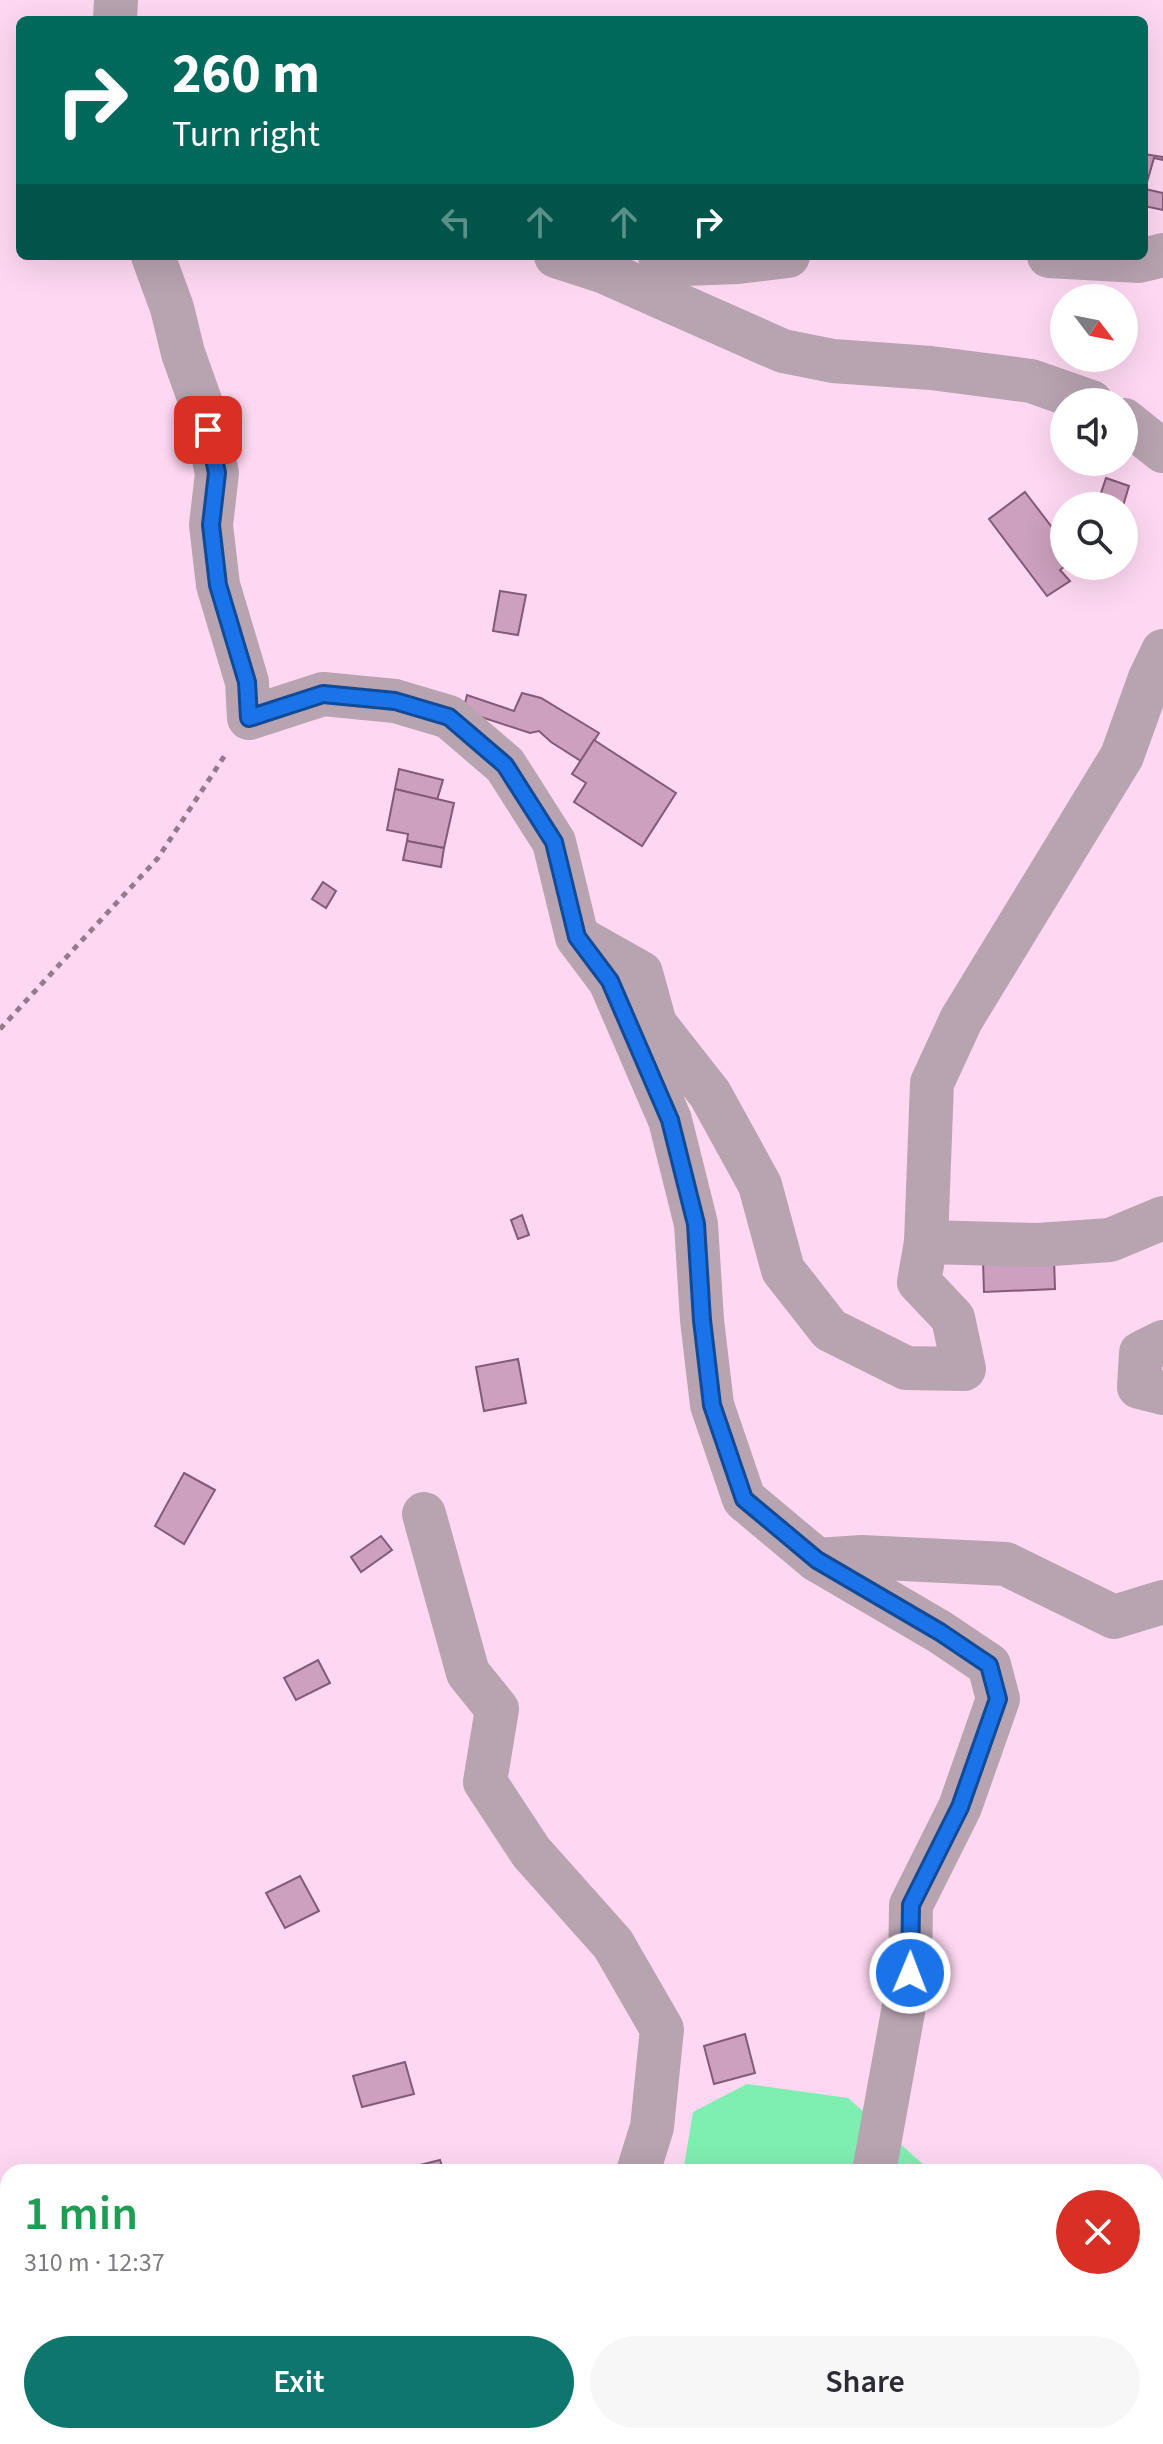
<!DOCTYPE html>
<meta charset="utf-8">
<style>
body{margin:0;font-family:"Source Sans 3",sans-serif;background:#f7f7f7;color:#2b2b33;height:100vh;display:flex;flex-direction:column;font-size:30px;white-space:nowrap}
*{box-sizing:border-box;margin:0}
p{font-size:26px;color:#7c7c81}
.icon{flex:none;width:44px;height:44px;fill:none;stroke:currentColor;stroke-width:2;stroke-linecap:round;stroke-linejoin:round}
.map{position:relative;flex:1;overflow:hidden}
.side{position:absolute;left:0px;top:2164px;width:1164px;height:280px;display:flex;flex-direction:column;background:#fff;border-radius:24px 24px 0 0;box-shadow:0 8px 32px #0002}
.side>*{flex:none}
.banner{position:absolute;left:16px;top:16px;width:1132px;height:244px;border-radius:12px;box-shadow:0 8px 32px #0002;background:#00695c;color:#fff;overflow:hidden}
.needle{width:52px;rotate:122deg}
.tools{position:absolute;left:1050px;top:284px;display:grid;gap:16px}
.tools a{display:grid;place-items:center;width:88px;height:88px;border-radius:50%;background:#fff;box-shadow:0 8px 32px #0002;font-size:40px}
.pin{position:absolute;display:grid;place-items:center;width:68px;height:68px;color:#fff;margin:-34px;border-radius:16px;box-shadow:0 4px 12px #0006}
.me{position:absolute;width:88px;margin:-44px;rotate:1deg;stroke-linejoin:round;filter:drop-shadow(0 0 6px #0008)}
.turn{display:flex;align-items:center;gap:28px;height:168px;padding:0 24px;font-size:36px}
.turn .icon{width:104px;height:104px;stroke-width:2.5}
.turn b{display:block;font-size:56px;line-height:68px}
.lanes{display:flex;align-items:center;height:76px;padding:0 24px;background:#0003;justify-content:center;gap:40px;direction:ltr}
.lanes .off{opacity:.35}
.round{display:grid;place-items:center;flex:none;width:84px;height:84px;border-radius:42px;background:#f7f7f7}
.head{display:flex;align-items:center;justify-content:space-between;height:136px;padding:0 24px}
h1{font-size:48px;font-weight:600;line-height:60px;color:#1e9e55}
.cta{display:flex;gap:16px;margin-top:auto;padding:16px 24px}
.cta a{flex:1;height:92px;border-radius:48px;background:#0f766e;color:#fff;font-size:32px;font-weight:600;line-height:92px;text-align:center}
.cta a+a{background:#f7f7f7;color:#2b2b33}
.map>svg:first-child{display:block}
.green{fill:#7feeb1}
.building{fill:#cca0be;stroke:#835a77;stroke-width:2}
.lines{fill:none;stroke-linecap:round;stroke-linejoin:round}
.path{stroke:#957a8d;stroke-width:5;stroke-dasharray:6 6;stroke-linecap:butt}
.minor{stroke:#b8a3b1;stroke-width:44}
.route-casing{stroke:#114b97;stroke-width:20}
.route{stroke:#1a73e8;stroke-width:14}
</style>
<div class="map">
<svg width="1163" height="2444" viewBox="0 0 1163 2444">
<rect width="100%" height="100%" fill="#fed8f2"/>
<g class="green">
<path d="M747,2084L848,2098L932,2172H683L693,2112Z"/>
<path d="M1156,2370L1163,2376V2444H466L468,2436H1156Z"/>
</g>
<g class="building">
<path d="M1144,154L1163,157V160L1154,158L1145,189L1163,193V210L1144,206Z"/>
<path d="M1106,478L1129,486L1123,506L1098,502Z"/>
<path d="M1025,492L1064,543L1065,566L1060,570L1070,581L1047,596L989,519Z"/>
<path d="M500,591L526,595L518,635L493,631Z"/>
<path d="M522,693L541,698L599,733L581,761L551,742L539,731L530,733L463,711L467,695L514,711Z"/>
<path d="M594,740L676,793L642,846L574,802L586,783L572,774Z"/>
<path d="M399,769L443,780L437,800L395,789Z"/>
<path d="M395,789L454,803L444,848L407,841L408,834L387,830Z"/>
<path d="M407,841L444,848L441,867L403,860Z"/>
<path d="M323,882L336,891L326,908L312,899Z"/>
<path d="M522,1215L529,1235L518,1239L511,1220Z"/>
<path d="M1054,1258L1055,1289L984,1292L983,1261Z"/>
<path d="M518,1359L526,1403L484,1411L476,1367Z"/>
<path d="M184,1473L215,1490L184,1544L155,1526Z"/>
<path d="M381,1536L392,1550L361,1572L351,1557Z"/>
<path d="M318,1660L330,1683L296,1700L284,1678Z"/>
<path d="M300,1876L319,1911L285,1928L266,1893Z"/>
<path d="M745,2034L755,2073L714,2084L704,2046Z"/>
<path d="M405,2062L414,2094L362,2107L353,2076Z"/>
<path d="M440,2160L444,2172L430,2170L392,2172Z"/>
<path d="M8,2429V2436H39L41,2440L34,2444H0V2433Z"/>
</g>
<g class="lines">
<path class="path" d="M0,1029L158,858L227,752"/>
<g class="minor">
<path d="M115,20L116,0"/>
<path d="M153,256L172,308L183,353L203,409L217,473L211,525L218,585L247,682L249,718L323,694L395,701L449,717L505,765L554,842L577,937L610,981L670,1120L696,1224L702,1320L712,1405L744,1499L817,1560L940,1632L989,1665L998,1699L960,1807L911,1905L910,1973L874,2172"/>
<path d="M556,256L602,271L783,351L833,361L931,368L1031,381L1091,402"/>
<path d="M660,256L685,264L738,262L788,256"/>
<path d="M1049,256L1139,261L1163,255"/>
<path d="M1124,420L1163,451"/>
<path d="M586,942L641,973L655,1024L710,1094L760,1185L783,1270L830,1330L906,1368L964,1369L953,1318L919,1282L926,1242L932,1083L961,1020L1122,756L1150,678L1163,651"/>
<path d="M926,1242L1038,1245L1110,1240L1163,1218"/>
<path d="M1163,1342L1141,1353L1139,1387L1163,1393"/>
<path d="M424,1514L468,1673L497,1709L485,1782L531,1852L613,1944L662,2029L652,2127L638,2172"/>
<path d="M817,1560L862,1557L1006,1564L1114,1617L1163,1602"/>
<path d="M0,2294L8,2295"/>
<path d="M328,2436L345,2444"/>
<path d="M139,2444L185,2436"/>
<path d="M422,2444L424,2436"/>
<path d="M562,2444V2436"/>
<path d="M703,2444L709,2436"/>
</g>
</g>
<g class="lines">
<defs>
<path id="route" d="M208,430L217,473L211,525L218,585L247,682L249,718L323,694L395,701L449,717L505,765L554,842L577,937L610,981L670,1120L696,1224L702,1320L712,1405L744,1499L817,1560L940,1632L989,1665L998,1699L960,1807L911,1905L910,1973"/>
</defs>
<use href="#route" class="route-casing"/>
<use href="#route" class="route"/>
</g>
</svg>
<div class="tools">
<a><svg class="needle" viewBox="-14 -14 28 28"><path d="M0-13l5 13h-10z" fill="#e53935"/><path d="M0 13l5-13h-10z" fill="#7c7c81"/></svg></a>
<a><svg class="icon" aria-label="sound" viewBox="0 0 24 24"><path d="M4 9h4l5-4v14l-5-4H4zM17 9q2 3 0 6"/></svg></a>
<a><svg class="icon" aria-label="search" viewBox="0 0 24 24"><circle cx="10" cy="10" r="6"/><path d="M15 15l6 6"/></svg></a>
</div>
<div class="pin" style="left:208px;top:430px;background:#d93025"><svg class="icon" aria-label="arrive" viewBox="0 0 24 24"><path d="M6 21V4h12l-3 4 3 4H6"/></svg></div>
<svg class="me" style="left:910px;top:1973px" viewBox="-20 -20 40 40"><circle r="17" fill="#1a73e8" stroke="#fff" stroke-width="3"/><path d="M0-11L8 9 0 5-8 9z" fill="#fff"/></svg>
<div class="banner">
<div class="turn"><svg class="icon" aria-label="right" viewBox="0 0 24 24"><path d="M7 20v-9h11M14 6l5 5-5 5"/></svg><div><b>260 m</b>Turn right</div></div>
<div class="lanes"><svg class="icon off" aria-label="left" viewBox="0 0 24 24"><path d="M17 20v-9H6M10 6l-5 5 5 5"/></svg><svg class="icon off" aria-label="ahead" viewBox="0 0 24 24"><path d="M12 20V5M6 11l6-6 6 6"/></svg><svg class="icon off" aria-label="ahead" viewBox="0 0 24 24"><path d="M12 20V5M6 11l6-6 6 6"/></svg><svg class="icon" aria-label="right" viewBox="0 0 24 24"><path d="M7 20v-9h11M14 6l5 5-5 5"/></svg></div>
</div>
<section class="side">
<div class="head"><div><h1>1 min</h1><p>310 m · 12:37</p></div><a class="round" style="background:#d93025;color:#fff"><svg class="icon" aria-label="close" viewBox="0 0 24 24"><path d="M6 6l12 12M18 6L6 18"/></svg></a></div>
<div class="cta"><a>Exit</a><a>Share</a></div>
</section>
</div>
